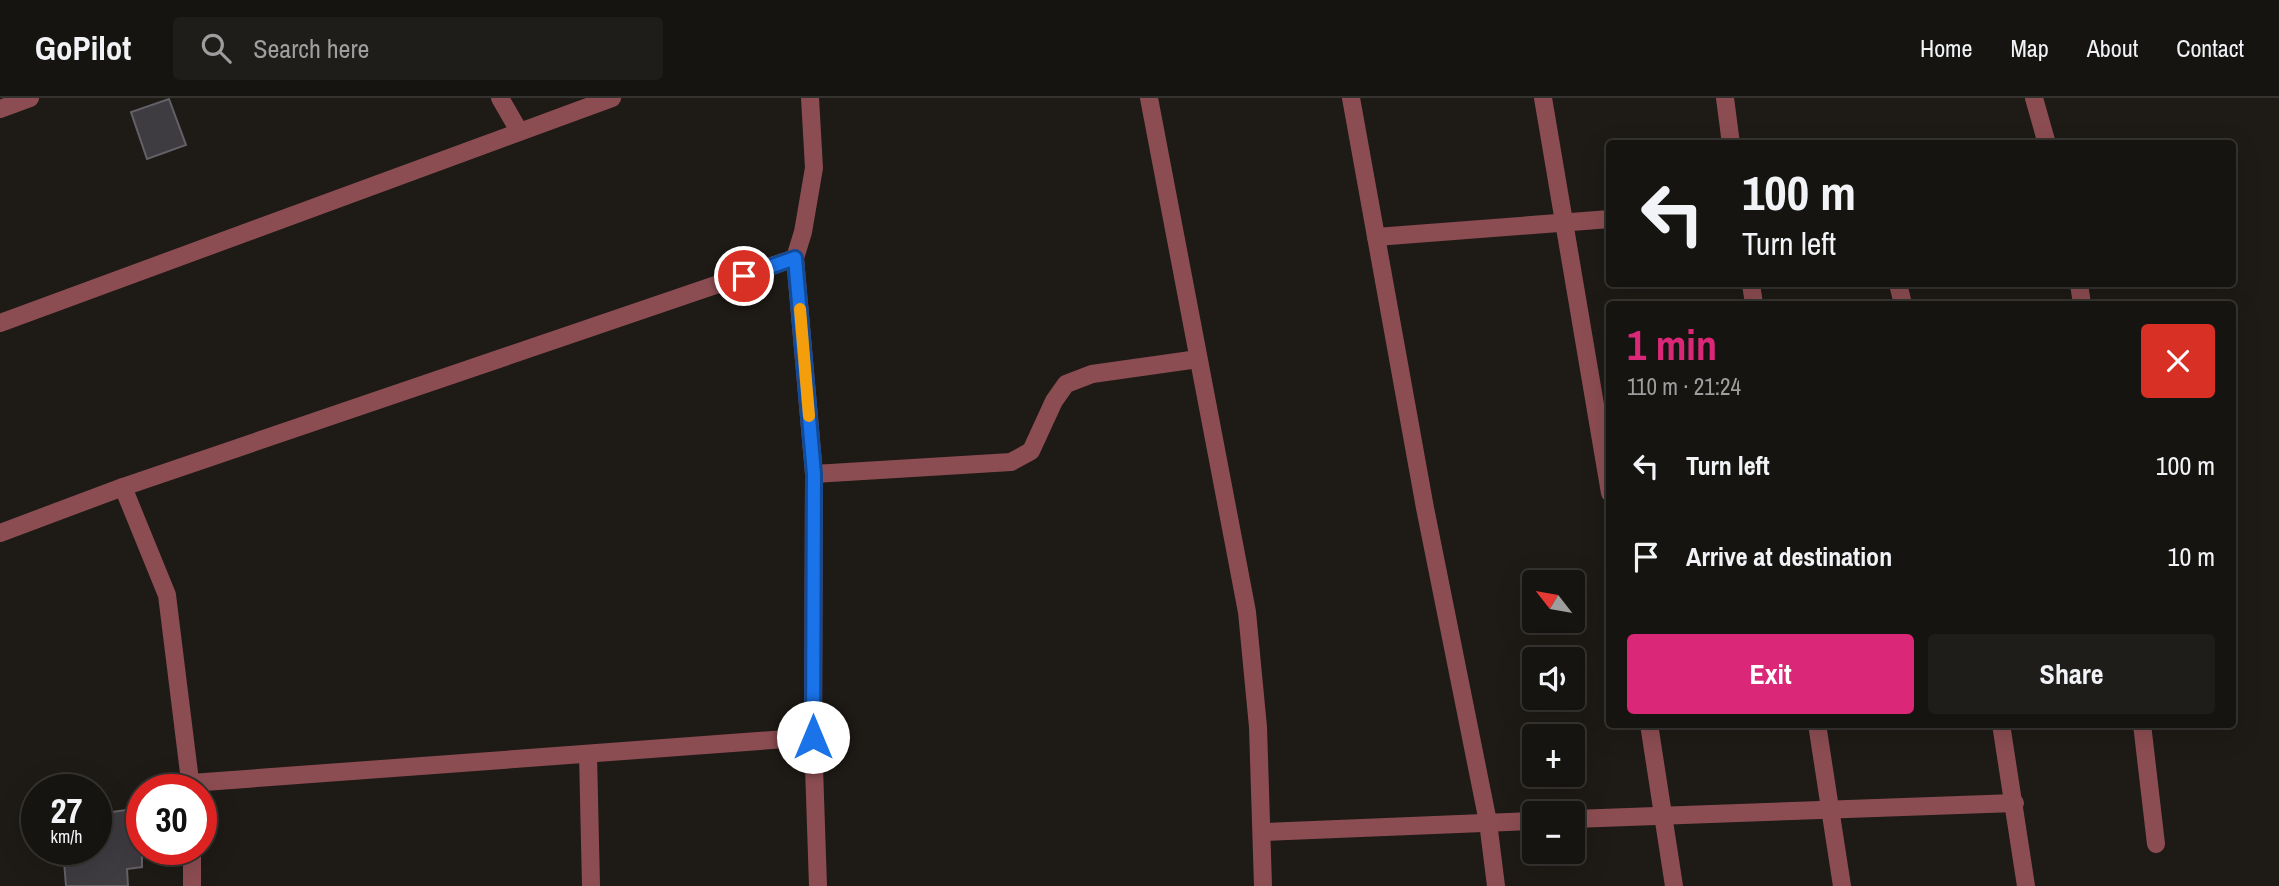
<!DOCTYPE html>
<meta charset="utf-8">
<style>
body{margin:0;font-family:"Archivo Narrow",sans-serif;background:#1f1d19;color:#f1f3f6;height:100vh;display:flex;flex-direction:column;font-size:26px;white-space:nowrap}
*{box-sizing:border-box;margin:0}
p{font-size:23px;color:#9e9e9f}
.icon{flex:none;width:38px;height:38px;fill:none;stroke:currentColor;stroke-width:2;stroke-linecap:round;stroke-linejoin:round}
.map{position:relative;flex:1;overflow:hidden}
.sheet{position:absolute;left:1606px;top:203px;width:630px;height:427px;display:flex;flex-direction:column;background:#161410;border-radius:7px;box-shadow:0 7px 28px #0002,0 0 0 2px #353330}
.sheet>*{flex:none}
.banner{position:absolute;left:1606px;top:42px;width:630px;height:147px;border-radius:7px;box-shadow:0 7px 28px #0002,0 0 0 2px #353330;background:#161410;color:#f1f3f6;overflow:hidden}
.needle{width:46px;rotate:301deg}
.controls{position:absolute;left:1522px;top:472px;display:grid;gap:14px}
.controls a{display:grid;place-items:center;width:63px;height:63px;border-radius:7px;background:#161410;box-shadow:0 7px 28px #0002,0 0 0 2px #353330;font-size:35px}
.speed{position:absolute;left:21px;top:676px;display:flex;gap:14px;font-size:35px;font-weight:700;text-align:center}
.speed>*{display:grid;place-content:center;width:91px;height:91px;border-radius:50%;background:#161410;box-shadow:0 7px 28px #0002,0 0 0 2px #353330;line-height:1}
.speed small{font-size:18px;font-weight:400}
.speed .limit{border:10px solid #d22;background:#fff;color:#111}
.pin{position:absolute;display:grid;place-items:center;width:60px;height:60px;color:#fff;margin:-30px;border:4px solid #fff;border-radius:50%;box-shadow:0 2px 7px #0007}
.me{position:absolute;width:77px;margin:-38px;rotate:0deg;stroke-linejoin:round;filter:drop-shadow(0 0 5px #0008)}
.turn{display:flex;align-items:center;gap:24px;height:147px;padding:0 21px;font-size:32px}
.turn .icon{width:91px;height:91px;stroke-width:2.5}
.turn b{display:block;font-size:49px;line-height:60px}
.round{display:grid;place-items:center;flex:none;width:74px;height:74px;border-radius:7px;background:#1f1d19}
.summary{display:flex;align-items:center;justify-content:space-between;height:119px;padding:0 21px}
h1{font-size:42px;font-weight:700;line-height:52px;color:#db2777}
.button{display:flex;gap:14px;margin-top:auto;padding:14px 21px}
.button a{flex:1;height:80px;border-radius:7px;background:#db2777;color:#fff;font-size:28px;font-weight:700;line-height:80px;text-align:center}
.button a+a{background:#1f1d19;color:#f1f3f6}
ul{padding:0;list-style:none}
li{display:flex;align-items:center;gap:21px;height:91px;padding:0 21px}
li div{flex:1}
li b{display:block;font-size:26px}
li em{font-style:normal}
header{display:flex;align-items:center;gap:42px;box-sizing:border-box;height:98px;padding:0 35px;background:#161410;border-bottom:2px solid #353330}
header strong{font-size:33px}
nav{display:flex;gap:38px;margin-inline-start:auto;font-size:24px}
.search{width:490px;height:63px;background:#1f1d19;display:flex;align-items:center;gap:18px;box-sizing:border-box;padding:0 24px;border-radius:7px;color:#9e9e9f;font-size:26px}
.map>svg:first-child{display:block}
.building{fill:#3e3c41;stroke:#636167;stroke-width:2}
.lines{fill:none;stroke-linecap:round;stroke-linejoin:round}
.minor{stroke:#8c4d52;stroke-width:18}
.route-casing{stroke:#114b97;stroke-width:18}
.route{stroke:#1a73e8;stroke-width:12}
.slow{stroke:#f59e0b;stroke-width:12}
</style>
<header>
<strong>GoPilot</strong>
<div class="search"><svg class="icon" aria-label="search" viewBox="0 0 24 24"><circle cx="10" cy="10" r="6"/><path d="M15 15l6 6"/></svg>Search here</div>
<nav><a>Home</a><a>Map</a><a>About</a><a>Contact</a></nav>
</header>
<div class="map">
<svg width="2279" height="788" viewBox="0 0 2279 788">
<rect width="100%" height="100%" fill="#1e1a16"/>
<g class="building">
<path d="M169,1L186,47L147,61L131,14Z"/>
<path d="M142,710V769L127,771L128,788H66L63,751H100L96,716Z"/>
</g>
<g class="lines">
<g class="minor">
<path d="M500,0L519,33"/>
<path d="M810,0L814,70L803,134L795,160L814,376L813,639L818,788"/>
<path d="M1149,0L1247,514L1258,629L1263,788"/>
<path d="M1351,0L1425,410L1488,724L1496,788"/>
<path d="M1543,0L1610,395"/>
<path d="M1725,0L1731,46"/>
<path d="M2034,0L2047,46"/>
<path d="M0,11L30,0"/>
<path d="M1376,139L1610,121"/>
<path d="M1751,186L1754,206"/>
<path d="M1898,186L1903,206"/>
<path d="M2079,186L2082,206"/>
<path d="M0,225L612,0"/>
<path d="M814,376L1011,364L1031,353L1054,303L1066,286L1092,276L1198,261"/>
<path d="M123,389L167,497L191,691"/>
<path d="M0,435L123,389L795,160"/>
<path d="M1649,626L1674,788"/>
<path d="M1817,626L1842,788"/>
<path d="M2001,626L2026,788"/>
<path d="M2142,626L2156,746"/>
<path d="M588,656L591,788"/>
<path d="M191,685L813,639"/>
<path d="M1573,721L2015,705"/>
<path d="M1263,734L1535,723"/>
<path d="M192,751V788"/>
</g>
</g>
<g class="lines">
<defs>
<path id="route" d="M744,178L795,160L814,376L813,639"/>
</defs>
<use href="#route" class="route-casing"/>
<use href="#route" class="route"/>
<path class="slow" d="M800,211L809,318"/>
</g>
</svg>
<div class="controls">
<a><svg class="needle" viewBox="-14 -14 28 28"><path d="M0-13l5 13h-10z" fill="#e53935"/><path d="M0 13l5-13h-10z" fill="#9e9e9f"/></svg></a>
<a><svg class="icon" aria-label="sound" viewBox="0 0 24 24"><path d="M4 9h4l5-4v14l-5-4H4zM17 9q2 3 0 6"/></svg></a>
<a>+</a>
<a>−</a>
</div>
<div class="speed"><div>27<small>km/h</small></div><div class="limit">30</div></div>
<div class="pin" style="left:744px;top:178px;background:#d93025"><svg class="icon" aria-label="arrive" viewBox="0 0 24 24"><path d="M6 21V4h12l-3 4 3 4H6"/></svg></div>
<svg class="me" style="left:813px;top:639px" viewBox="-20 -20 40 40"><circle r="19" fill="#fff"/><path d="M0-13L10 11 0 6-10 11z" fill="#1a73e8"/></svg>
<div class="banner">
<div class="turn"><svg class="icon" aria-label="left" viewBox="0 0 24 24"><path d="M17 20v-9H6M10 6l-5 5 5 5"/></svg><div><b>100 m</b>Turn left</div></div>
</div>
<section class="sheet">
<div class="summary"><div><h1>1 min</h1><p>110 m · 21:24</p></div><a class="round" style="background:#d93025;color:#fff"><svg class="icon" aria-label="close" viewBox="0 0 24 24"><path d="M6 6l12 12M18 6L6 18"/></svg></a></div>
<ul>
<li><svg class="icon" aria-label="left" viewBox="0 0 24 24"><path d="M17 20v-9H6M10 6l-5 5 5 5"/></svg><div><b>Turn left</b></div><em>100 m</em></li>
<li><svg class="icon" aria-label="arrive" viewBox="0 0 24 24"><path d="M6 21V4h12l-3 4 3 4H6"/></svg><div><b>Arrive at destination</b></div><em>10 m</em></li>
</ul>
<div class="button"><a>Exit</a><a>Share</a></div>
</section>
</div>
